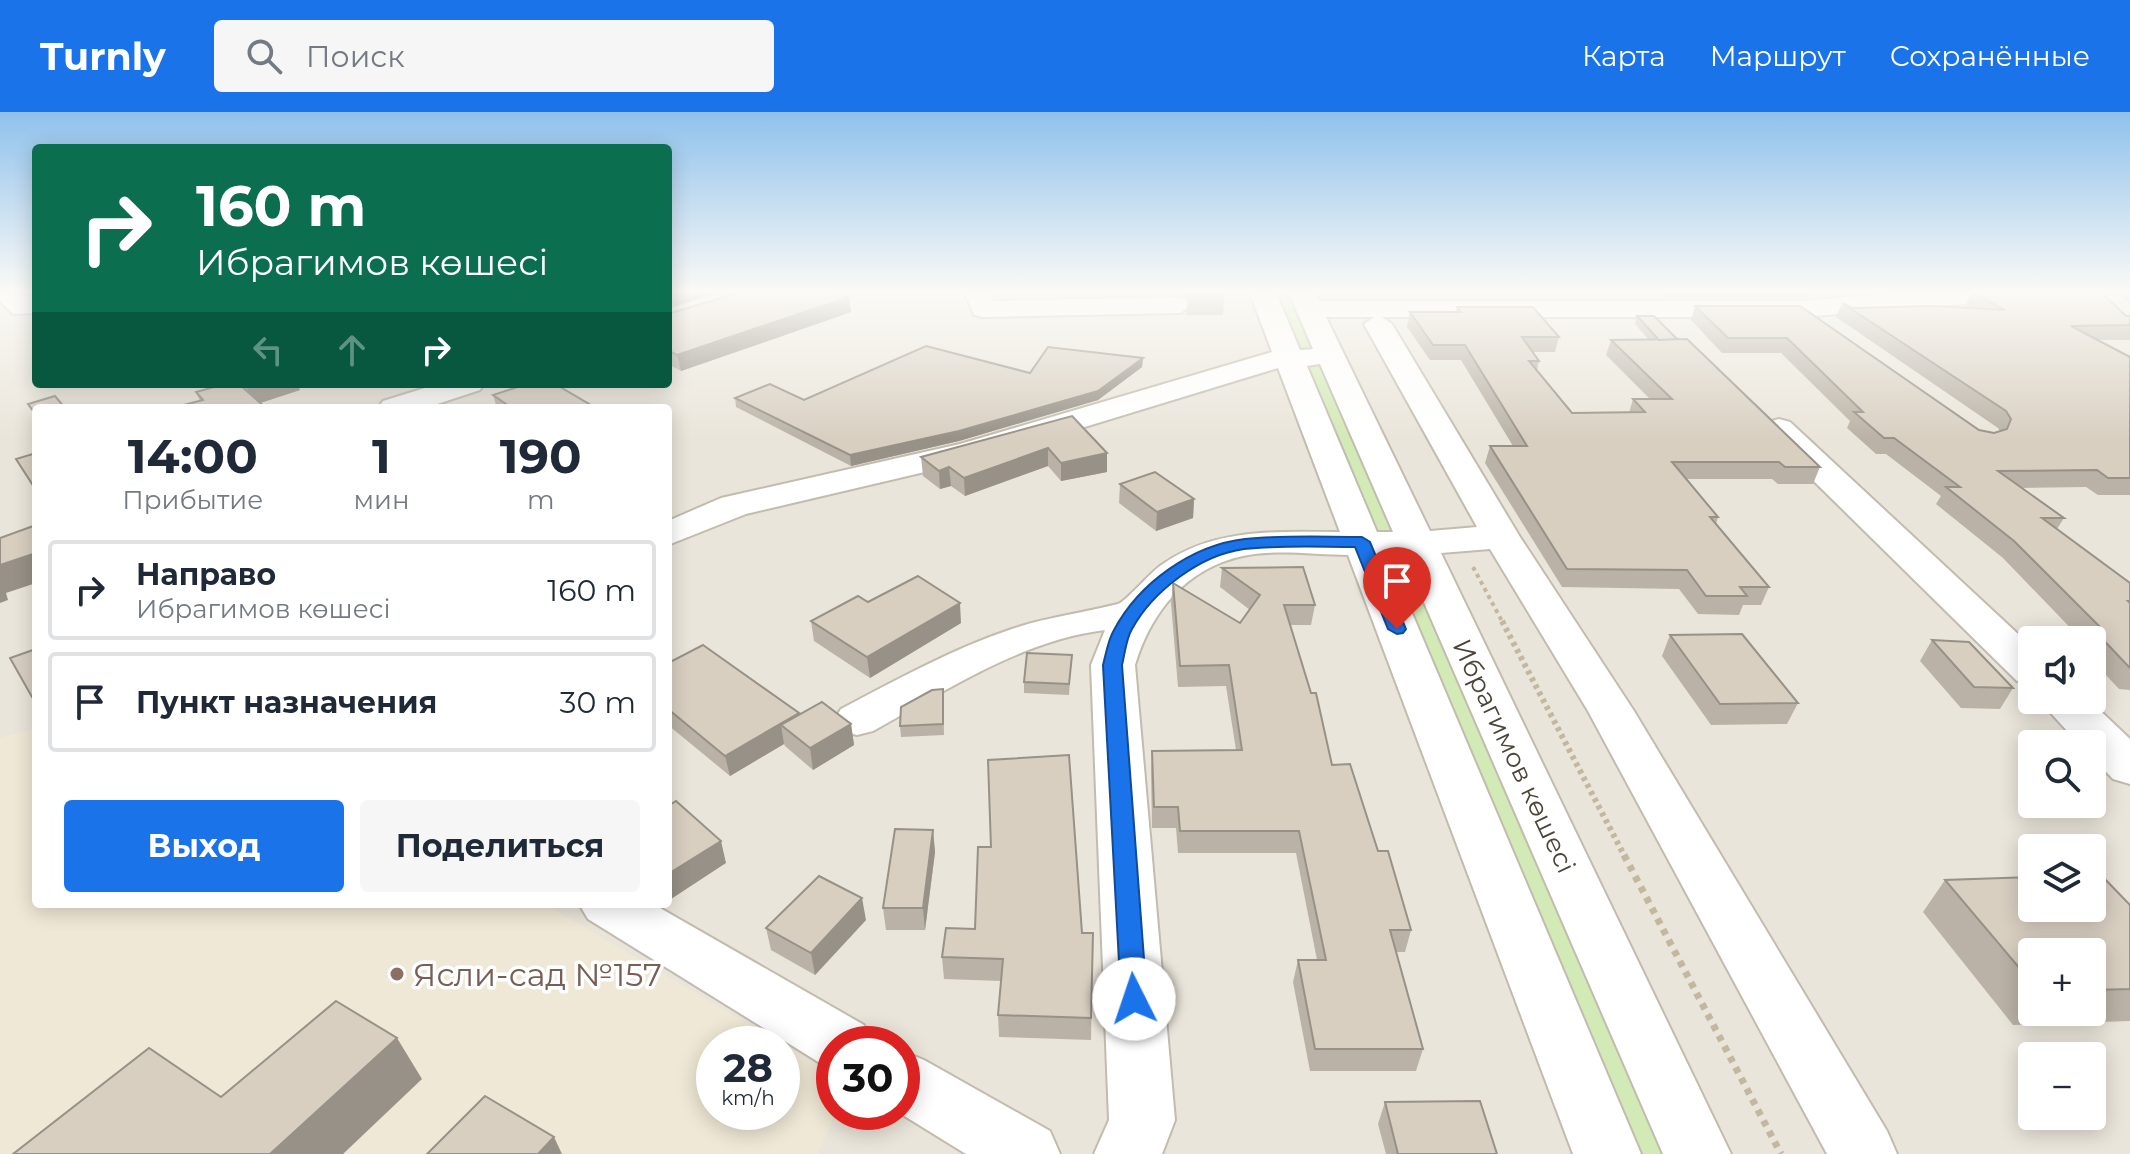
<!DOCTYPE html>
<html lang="ru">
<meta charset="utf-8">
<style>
body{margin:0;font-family:Montserrat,sans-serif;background:#f6f6f7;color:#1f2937;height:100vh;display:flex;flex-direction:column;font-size:30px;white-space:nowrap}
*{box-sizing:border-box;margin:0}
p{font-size:26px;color:#747a83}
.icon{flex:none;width:44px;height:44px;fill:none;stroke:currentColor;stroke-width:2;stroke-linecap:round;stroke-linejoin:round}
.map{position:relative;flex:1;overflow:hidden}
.details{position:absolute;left:32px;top:292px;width:640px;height:504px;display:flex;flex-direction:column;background:#fff;border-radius:8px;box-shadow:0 4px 20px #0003}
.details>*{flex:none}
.banner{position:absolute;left:32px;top:32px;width:640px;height:244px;border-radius:8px;box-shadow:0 4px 20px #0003;background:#0b6e4f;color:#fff;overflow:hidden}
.controls{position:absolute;left:2018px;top:514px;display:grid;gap:16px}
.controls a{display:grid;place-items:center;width:88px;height:88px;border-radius:8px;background:#fff;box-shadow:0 4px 20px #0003;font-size:40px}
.speed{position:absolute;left:696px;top:914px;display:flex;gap:16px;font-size:40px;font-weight:700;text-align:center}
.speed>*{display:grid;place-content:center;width:104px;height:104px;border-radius:50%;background:#fff;box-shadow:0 4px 20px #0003;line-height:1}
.speed small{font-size:20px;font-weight:400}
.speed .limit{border:12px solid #d22;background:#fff;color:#111}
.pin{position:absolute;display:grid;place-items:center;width:68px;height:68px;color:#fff;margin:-82px -34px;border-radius:50% 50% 50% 0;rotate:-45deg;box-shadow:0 0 8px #0007}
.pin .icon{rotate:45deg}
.me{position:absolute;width:88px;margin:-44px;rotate:356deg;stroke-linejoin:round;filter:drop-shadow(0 0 6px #0008)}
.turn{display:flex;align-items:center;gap:28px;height:168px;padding:0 32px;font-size:36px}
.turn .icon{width:104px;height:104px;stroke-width:2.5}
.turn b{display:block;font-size:56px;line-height:68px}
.lanes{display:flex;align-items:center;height:76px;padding:0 32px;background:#0003;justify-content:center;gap:40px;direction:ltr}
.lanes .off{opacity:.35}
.eta{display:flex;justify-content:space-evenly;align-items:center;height:136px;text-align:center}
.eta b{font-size:48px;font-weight:700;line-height:56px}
.primary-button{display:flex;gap:16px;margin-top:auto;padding:16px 32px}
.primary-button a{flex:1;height:92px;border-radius:8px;background:#1a73e8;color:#fff;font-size:32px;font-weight:700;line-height:92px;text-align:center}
.primary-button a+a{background:#f6f6f7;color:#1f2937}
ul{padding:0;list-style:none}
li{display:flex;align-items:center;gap:24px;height:100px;margin:0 16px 12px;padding:0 16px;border:4px solid #e0e1e3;border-radius:8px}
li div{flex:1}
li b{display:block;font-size:30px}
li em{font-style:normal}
header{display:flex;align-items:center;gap:48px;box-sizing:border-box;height:112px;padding:0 40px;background:#1a73e8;color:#fff}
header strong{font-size:38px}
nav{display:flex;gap:44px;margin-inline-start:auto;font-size:28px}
.search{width:560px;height:72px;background:#f6f6f7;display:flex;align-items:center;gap:20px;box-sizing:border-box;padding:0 28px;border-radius:8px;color:#747a83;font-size:30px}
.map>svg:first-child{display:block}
.residential{fill:#eae5da;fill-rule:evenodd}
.education{fill:#efe8d6;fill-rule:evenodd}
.green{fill:#d2eab5}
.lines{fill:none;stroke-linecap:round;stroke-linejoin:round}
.minor-casing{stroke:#c2bbae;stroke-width:4}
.path-far2{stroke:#c4b79f;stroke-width:4;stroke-dasharray:4 4;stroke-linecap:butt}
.path-far1{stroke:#c4b79f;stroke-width:6;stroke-dasharray:4 4;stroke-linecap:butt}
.path{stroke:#c4b79f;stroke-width:7;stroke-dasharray:6 6;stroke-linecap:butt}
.minor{fill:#fff;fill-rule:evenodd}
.wall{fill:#bab2a6;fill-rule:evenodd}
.shaded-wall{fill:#979187}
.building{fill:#d8cfc1;stroke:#979187;stroke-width:2}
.route{fill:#1a73e8;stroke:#114b97;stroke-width:2}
.education-dot{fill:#8d6e63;stroke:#fff;stroke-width:3}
.labels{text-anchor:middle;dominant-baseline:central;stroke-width:7;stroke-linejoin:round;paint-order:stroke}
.street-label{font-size:26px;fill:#4b4439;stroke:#fff}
.near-education-label{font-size:32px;fill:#785e54;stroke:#fff;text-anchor:start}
</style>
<header>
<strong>Turnly</strong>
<div class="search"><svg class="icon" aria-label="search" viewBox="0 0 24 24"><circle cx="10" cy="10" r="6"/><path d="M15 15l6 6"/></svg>Поиск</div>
<nav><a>Карта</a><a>Маршрут</a><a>Сохранённые</a></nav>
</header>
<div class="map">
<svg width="2130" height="1042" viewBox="0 0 2130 1042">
<rect width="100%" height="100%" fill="#f6f3ec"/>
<path class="residential" d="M0,181H36V272H668V181H2130V1042H0ZM36,296H668V792H36ZM2032,528H2092V588H2032ZM2032,632H2092V692H2032ZM2032,736H2092V796H2032ZM2032,840H2092V900H2032ZM714,932H782V1000H714ZM834,932H902V1000H834ZM2032,944H2092V1004H2032Z"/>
<path class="education" d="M36,616V792H545L834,963L836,1000L818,1042H0V626ZM714,932H782V1000H714Z"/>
<g class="green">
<path d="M1269,181H1298L1327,243H1296Z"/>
<path d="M1330,246L1690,1042H1617L1297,247Z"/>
</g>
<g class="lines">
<defs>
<g id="minor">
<path d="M0,181L36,185V201L13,202L0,189Z"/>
<path d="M965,181H991L993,189L1180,185L1193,193L1180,201L983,205L974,203Z"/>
<path d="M1250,181H1276L1300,238L1313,237L1289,181H1315L1319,189H1801L1900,181H2015L2002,189L1801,205H1382L1392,212L1520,425L1634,599L1887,1019L1897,1042H1827L1588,599L1490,437L1441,441L1731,1042H1663L1403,442H1387L1641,1042H1573L1348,443C1315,443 1275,437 1243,444C1186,456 1151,500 1135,553L1175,1008L1162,1042H1094L1109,1008L1091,553L1105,518C1022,528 945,579 873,619L857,623L841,619L834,608L841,597C896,568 952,537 1012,517C1047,505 1083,501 1118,492C1127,489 1151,459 1163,452C1216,415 1279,420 1340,420L1278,256L980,347L746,402L668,433V409L721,386L960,332L1272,240ZM1326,205H1374L1364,212L1477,415L1430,419ZM1320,252L1393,420H1377L1307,254Z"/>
<path d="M438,272H484L480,278L425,296H378L383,289Z"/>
<path d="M1779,307L1790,310L2032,535V573L2017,569L1768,324L1763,317L1768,310Z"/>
<path d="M2039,588H2089L2130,627V672L2113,667L2092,645V632H2079Z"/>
<path d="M579,792H653L864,913L873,932H834V956L820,951L588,807Z"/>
<path d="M902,939L924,948L1050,1019L1060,1042H966L898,1000H902Z"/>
</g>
</defs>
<use href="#minor" class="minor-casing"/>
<path class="path-far2" d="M1473,455L1503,511"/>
<path class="path-far1" d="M1502,509L1625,745"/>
<path class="path" d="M1624,743L1781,1042"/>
<use href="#minor" class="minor"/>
</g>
<g class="wall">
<path d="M1181,181H1225L1223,203H1186L1188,187Z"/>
<path d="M1660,181H1812L1811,185L1665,186Z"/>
<path d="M1971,181L2130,204V228H2098L2130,245V383H2098L2086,375L2021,376L2064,406L2057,417L2130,471V578L2119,577L2092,548V528H2082L2003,446L1936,392L1941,384L1886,342H1876L1847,316L1850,309L1781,241H1722L1691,208L1695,194H1800L1979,318L1994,321L2000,319L1998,316L1836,205L1842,191L1852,196H1966L1965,195Z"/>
<path d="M2123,181H2130V192L2122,185Z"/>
<path d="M849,185L851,200L681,259L668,252V202Z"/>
<path d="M1457,195L1559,225L1555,240H1533L1539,249L1537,258L1572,301H1629L1633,287H1650L1606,243L1611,228H1649L1635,212L1637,204L1677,227L1820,355L1813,372H1778L1772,367H1686L1718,405L1716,412L1769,475L1761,493H1743L1739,503L1698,502L1679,477L1562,475L1485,351L1490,334H1513L1461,248H1430L1407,215L1410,200H1456Z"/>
<path d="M1143,246L1142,255L1098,288L959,329L851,354L736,295L735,286L804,288L1030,261Z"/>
<path d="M225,272H297L300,278L260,291L200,289L196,280Z"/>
<path d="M493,283L596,296H497Z"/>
<path d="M1072,304L1107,360L1061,369L1048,354L965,384L951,374L940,377L923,364L921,345Z"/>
<path d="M1120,372L1194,387L1193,406L1156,419L1119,391Z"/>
<path d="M1222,456L1315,493L1311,513H1290L1332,653L1378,739L1411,818L1405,840H1396L1423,937L1416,959H1310L1293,870L1298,848H1317L1296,741H1178L1176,716H1152L1151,660L1152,639L1236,638L1226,574L1178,575L1171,491L1173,471L1240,511L1250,498L1220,475Z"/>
<path d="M868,490L961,511L870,566L814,529L811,509Z"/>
<path d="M1670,523L1798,591L1787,612L1711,613L1662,544Z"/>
<path d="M1932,528L2013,576L2000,597L1961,596L1920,549Z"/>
<path d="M1072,543L1069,583L1024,581V570Z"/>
<path d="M668,551L799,601L800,602L851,612L854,633L813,658L785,634L784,632L730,664L668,613Z"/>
<path d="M943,577L944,623L901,625L900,614Z"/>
<path d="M933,718L935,740L925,818H886L883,796Z"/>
<path d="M1945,768L2130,793V909L2013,913L1923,800ZM2032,840H2092V900H2032Z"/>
<path d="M866,808L815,863L771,838L766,816Z"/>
<path d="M1093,821L1091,928L999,925L998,903L1001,869L944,867L942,845Z"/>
<path d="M1385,990L1497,1042H1386L1378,1012Z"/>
</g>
<g class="shaded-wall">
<path d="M668,181H717L668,197Z"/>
<path d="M849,185L851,200L681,259L677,243Z"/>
<path d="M1143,246L1142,255L1098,288L959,329L851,354L850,343Z"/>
<path d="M252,272H297L300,278L254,293L246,274Z"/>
<path d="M1048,336V354L965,384L964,366Z"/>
<path d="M1107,341V360L1061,369V351Z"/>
<path d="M949,355L951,374L940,377L939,359Z"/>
<path d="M668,387L672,404L668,408Z"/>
<path d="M1194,387L1193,406L1156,419L1157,400Z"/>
<path d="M36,441V471L6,481L8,488L0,491V453Z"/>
<path d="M960,491L961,511L870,566L867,545Z"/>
<path d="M799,601L803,620L781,613L784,632L730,664L725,644Z"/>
<path d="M851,612L854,633L813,658L810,636Z"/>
<path d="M933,718L935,740L925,818L923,796Z"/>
<path d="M721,729L726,751L668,789V762Z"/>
<path d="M862,786L866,808L815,863L811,841Z"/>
<path d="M397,926L422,967L343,1042H270Z"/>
<path d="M554,1025L562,1042H538Z"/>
</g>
<g class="building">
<path d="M737,181H834L849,185L677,243L668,238V202Z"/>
<path d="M1972,181H2102L2126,204H2130V213L2071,214L2130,245V366H2108L2097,358L1998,359L2064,406H2042L2130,471V489H2128L2130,491V556L2092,516L2102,517L2014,429L1946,375H1960L1894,326H1884L1854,300H1863L1787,226H1728L1695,194H1800L1979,318L1994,321L2007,317L2011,307L2006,299L1842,191L1852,196L1932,194L2005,198Z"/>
<path d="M1457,195H1533L1559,225H1522L1539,249H1529L1572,301L1645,300L1633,287H1672L1611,228L1687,227L1820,355H1785L1779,350H1672L1718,405H1710L1769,475H1740L1747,484H1706L1687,458L1567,457L1490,334H1527L1465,233H1433L1410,200H1461Z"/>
<path d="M1637,204H1654L1677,227L1659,228Z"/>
<path d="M926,234L1030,261L1048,235L1143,246L1098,279L959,319L850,343L735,286L770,272L804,288Z"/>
<path d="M225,272H239L266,296H172L203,288L196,280Z"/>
<path d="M527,272H555L596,296H512L493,283Z"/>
<path d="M55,284L65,296H36V303L28,292Z"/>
<path d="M1072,304L1107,341L1061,351L1048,336L964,366L949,355L939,359L921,345Z"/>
<path d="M36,341V378L16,347Z"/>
<path d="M1155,360L1194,387L1157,400L1120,372Z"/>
<path d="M36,413V441L0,453V426Z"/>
<path d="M1303,455L1315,493H1284L1311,581H1316L1332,653L1350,652L1378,739H1388L1411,818H1390L1423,937H1315L1298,848H1326L1299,719H1180L1178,695H1154L1152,639L1242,638L1229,553L1180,554L1173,471L1240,511L1260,483L1222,456Z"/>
<path d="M918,464L960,491L867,545L811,509L858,484L868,490Z"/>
<path d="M1742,522L1798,591L1720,592L1670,523Z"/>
<path d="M1932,528L1969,530L2013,576L1974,575Z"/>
<path d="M703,533L799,601L725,644L668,597V551Z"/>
<path d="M36,537V583L32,585L10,546Z"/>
<path d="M1027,541L1072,543L1069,572L1024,570Z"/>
<path d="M943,577V612L900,614L901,595L932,578Z"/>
<path d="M822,590L851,612L810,636L781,613Z"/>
<path d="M1069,643L1082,821H1093L1091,906L998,903L1003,847L942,845L946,816L975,817L978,735H991L988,648Z"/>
<path d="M676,689L721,729L668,762V694Z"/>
<path d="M895,717L933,718L923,796H883Z"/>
<path d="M2092,763H2101L2130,793V877L2092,878V840H2032V871L1945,768L2032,765V796H2092Z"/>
<path d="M819,764L862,786L811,841L766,816Z"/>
<path d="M336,889L397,926L270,1042H13L149,936L221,985Z"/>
<path d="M485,984L554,1025L538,1042H427Z"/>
<path d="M1480,989L1497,1042H1398L1385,990Z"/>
</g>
<linearGradient id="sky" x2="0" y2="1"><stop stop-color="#8fc1ec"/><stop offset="0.55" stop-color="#fbfaf6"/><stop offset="1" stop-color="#fbfaf6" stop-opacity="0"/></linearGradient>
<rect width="2130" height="327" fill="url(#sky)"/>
<path class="route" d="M1362,425L1370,430L1406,517L1403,521L1397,522L1388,517L1355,435C1319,435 1280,433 1244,437C1200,443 1153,479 1132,517C1126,527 1125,541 1122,553L1147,887L1143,895L1134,898L1125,895L1121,887L1103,553C1106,542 1108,528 1114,518C1139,471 1192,433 1245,427C1283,423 1323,425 1362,425Z"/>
<circle class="education-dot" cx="397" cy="862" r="8"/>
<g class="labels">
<g class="street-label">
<text transform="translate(1514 644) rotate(65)">Ибрагимов көшесі</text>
</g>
<g class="near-education-label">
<text x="413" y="862">Ясли-сад №157</text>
</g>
</g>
</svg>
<div class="controls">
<a><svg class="icon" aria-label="sound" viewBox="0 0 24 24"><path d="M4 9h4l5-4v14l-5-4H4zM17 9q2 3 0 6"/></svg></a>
<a><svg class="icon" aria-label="search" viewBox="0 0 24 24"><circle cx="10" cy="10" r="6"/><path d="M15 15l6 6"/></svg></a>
<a><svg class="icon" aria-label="layers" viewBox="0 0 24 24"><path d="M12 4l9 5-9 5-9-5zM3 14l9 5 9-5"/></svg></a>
<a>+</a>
<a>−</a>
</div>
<div class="speed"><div>28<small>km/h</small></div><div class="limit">30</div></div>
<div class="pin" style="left:1397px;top:517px;background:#d93025"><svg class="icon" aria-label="arrive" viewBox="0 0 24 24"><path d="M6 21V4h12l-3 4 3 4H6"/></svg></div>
<svg class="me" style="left:1134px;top:887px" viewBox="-20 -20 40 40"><circle r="19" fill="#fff"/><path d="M0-13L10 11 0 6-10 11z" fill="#1a73e8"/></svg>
<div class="banner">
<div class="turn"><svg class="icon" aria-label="right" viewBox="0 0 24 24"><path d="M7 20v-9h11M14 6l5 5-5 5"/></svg><div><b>160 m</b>Ибрагимов көшесі</div></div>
<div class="lanes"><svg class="icon off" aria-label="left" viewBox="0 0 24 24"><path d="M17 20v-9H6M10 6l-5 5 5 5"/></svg><svg class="icon off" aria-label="ahead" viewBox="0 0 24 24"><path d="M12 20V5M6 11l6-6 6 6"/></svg><svg class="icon" aria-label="right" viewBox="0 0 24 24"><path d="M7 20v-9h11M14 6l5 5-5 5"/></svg></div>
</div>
<section class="details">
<div class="eta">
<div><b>14:00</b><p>Прибытие</p></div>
<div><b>1</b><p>мин</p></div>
<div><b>190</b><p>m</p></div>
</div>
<ul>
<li><svg class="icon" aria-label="right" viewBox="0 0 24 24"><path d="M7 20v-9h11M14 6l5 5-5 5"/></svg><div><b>Направо</b><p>Ибрагимов көшесі</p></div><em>160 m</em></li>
<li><svg class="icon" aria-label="arrive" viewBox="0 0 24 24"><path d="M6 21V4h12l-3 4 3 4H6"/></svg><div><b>Пункт назначения</b></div><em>30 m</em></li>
</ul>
<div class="primary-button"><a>Выход</a><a>Поделиться</a></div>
</section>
</div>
